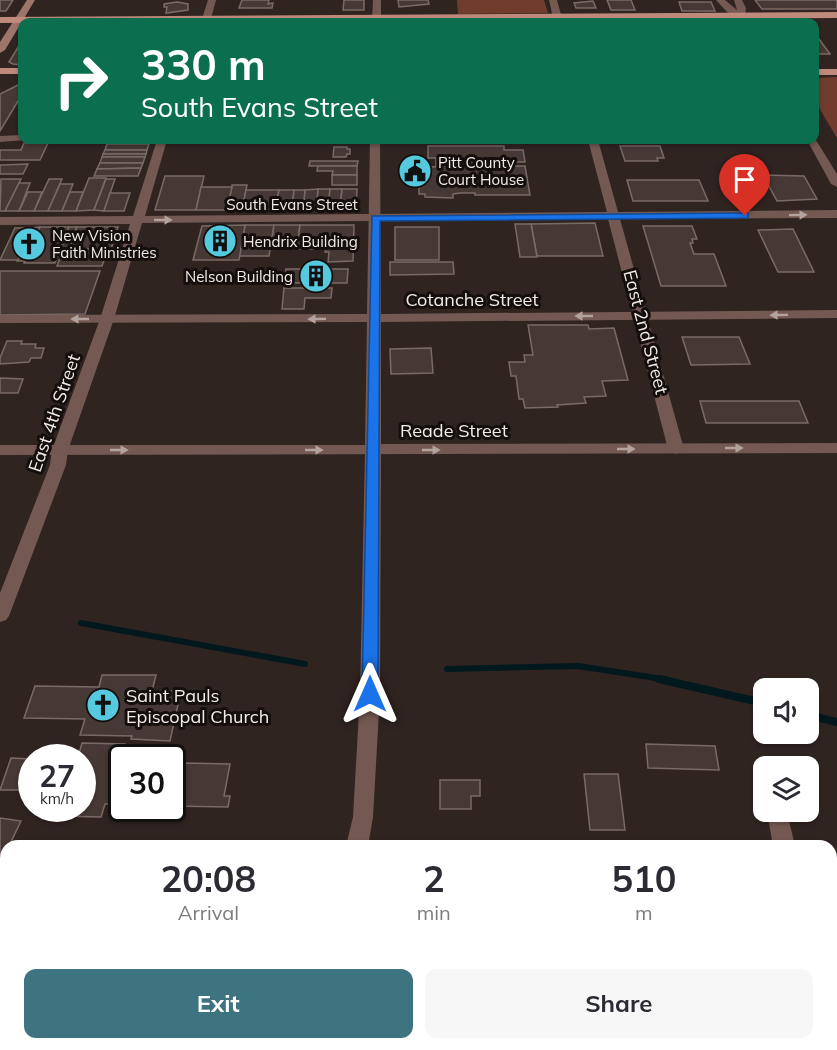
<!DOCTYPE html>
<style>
body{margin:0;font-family:Mulish,sans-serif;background:#f7f7f7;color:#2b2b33;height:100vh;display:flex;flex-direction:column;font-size:22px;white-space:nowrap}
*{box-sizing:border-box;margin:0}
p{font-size:20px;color:#7c7c81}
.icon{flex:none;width:33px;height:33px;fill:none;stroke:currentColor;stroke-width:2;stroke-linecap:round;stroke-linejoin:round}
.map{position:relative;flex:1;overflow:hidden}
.details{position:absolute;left:0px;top:840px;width:837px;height:210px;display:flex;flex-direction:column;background:#fff;border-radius:18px 18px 0 0;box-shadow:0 2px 4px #0004}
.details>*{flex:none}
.hud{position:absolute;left:18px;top:18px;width:801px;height:126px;border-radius:12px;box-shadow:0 2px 4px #0004;background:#0b6e4f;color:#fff;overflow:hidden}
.fabs{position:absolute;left:753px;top:678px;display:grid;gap:12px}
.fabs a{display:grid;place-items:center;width:66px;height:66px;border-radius:12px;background:#fff;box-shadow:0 2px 4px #0004;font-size:30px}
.speed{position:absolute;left:18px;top:744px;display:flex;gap:12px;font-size:30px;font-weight:700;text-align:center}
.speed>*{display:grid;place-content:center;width:78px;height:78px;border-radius:50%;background:#fff;box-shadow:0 2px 4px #0004;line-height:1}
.speed small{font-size:15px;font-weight:400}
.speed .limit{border:3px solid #111;border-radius:9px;background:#fff;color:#111}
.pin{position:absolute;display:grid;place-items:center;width:51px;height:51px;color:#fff;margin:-62px -26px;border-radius:50% 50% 50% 0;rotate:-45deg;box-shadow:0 0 6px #0007}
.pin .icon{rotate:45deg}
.me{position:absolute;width:66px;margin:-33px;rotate:0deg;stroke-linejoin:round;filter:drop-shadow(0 0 4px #0008)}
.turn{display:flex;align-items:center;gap:21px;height:126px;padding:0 24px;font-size:27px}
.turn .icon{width:78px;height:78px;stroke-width:2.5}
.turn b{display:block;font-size:42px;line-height:51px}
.eta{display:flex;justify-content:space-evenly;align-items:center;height:102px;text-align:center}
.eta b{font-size:36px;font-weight:700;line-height:42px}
.button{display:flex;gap:12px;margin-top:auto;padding:12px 24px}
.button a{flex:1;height:69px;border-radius:12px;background:#3e7380;color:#fff;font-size:24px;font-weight:700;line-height:69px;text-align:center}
.button a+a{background:#f7f7f7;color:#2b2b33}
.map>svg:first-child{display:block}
.green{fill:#6f3c2e}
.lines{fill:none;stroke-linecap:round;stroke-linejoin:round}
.stream-far1{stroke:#01181d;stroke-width:6}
.stream{stroke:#01181d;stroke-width:8}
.building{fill:#463935;stroke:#796a66;stroke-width:1.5}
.minor{fill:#745952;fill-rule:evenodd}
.tertiary{fill:#745952;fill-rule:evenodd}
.secondary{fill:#9e756a;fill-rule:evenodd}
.primary{fill:#bf8a7c;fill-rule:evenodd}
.oneway{fill:#b4a29e}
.route{fill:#1a73e8;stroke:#114b97;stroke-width:1.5}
.labels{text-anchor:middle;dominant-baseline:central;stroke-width:6;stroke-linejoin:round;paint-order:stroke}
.far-poi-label{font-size:15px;fill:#f4ebe9;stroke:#140f0d;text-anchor:start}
.far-street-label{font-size:15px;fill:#f4ebe9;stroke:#140f0d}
.street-label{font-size:18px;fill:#f4ebe9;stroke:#140f0d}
.poi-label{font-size:18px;fill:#f4ebe9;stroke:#140f0d;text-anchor:start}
</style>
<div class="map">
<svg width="837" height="1050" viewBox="0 0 837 1050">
<rect width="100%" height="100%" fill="#302421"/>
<g class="green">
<path d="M457,0H544L548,13L458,14Z"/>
<path d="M837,77V138L815,101V78Z"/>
</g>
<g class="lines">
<g class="stream-far1">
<path d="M81,623L305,664"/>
<path d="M447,669L578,666L669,680"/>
</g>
<g class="stream">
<path d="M659,679L764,703"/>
<path d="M808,715L837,722"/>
</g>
</g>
<g class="building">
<path d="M0,0H13L6,11H0Z"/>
<path d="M242,0H269L268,4L273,3L272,8H239Z"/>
<path d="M344,0H364V10H343Z"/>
<path d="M398,0H428L429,4L399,7Z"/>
<path d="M607,0H631L635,10H611Z"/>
<path d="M755,0H837V9H762Z"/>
<path d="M593,1L596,8H576L574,3Z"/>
<path d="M177,2L188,4V10L166,13L167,7H164V4Z"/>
<path d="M679,2H711L715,11H682Z"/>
<path d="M814,39H819L830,54H814Z"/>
<path d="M22,41V65L13,64L9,62Z"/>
<path d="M22,83V101H18L0,131V94Z"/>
<path d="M24,143H48L40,160H0V150H21Z"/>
<path d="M107,144H149L147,150H105Z"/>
<path d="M428,146H504V150H523L525,162H512L513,166H525L530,195H475V193H460L453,194V198L425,197V194H419V187H411V173H419L420,166L436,167V158H428Z"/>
<path d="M620,146H660L664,158H657L658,161H625Z"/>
<path d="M334,147H347V149H350V154H347L346,157H333Z"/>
<path d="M105,150H147L146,154H103Z"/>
<path d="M103,154H146L145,157H102Z"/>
<path d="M102,157H145L143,163H100Z"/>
<path d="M310,161H358L357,166H309Z"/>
<path d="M100,163H143L141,168L97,169Z"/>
<path d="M28,164L23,174H0V165Z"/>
<path d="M318,166H357V175H332L333,171H317Z"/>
<path d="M141,168L138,176H94L97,169Z"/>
<rect x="332" y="175" width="25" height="10"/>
<path d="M763,175L804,176L817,199L777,201Z"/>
<path d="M165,176H204L196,210H155Z"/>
<path d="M89,178H106L94,210L76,211Z"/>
<path d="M1,179H21L5,211H0Z"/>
<path d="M49,179H62L48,211H34Z"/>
<path d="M106,179H115L104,211L94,210Z"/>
<path d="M627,180H699L708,201H633Z"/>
<path d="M19,183H30L19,211H5Z"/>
<path d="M60,184H73L62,211H48Z"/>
<path d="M232,185H247L242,210H227Z"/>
<path d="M201,187H232L227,210H196Z"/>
<path d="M318,189H330L328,209H316Z"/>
<path d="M318,189L316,209H303L305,190Z"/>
<path d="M330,189H342L340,209H328Z"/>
<path d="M342,189H357L356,209H340Z"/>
<path d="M246,190H279L275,209L242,210Z"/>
<path d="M279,190H294L292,209H275Z"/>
<path d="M294,190H305L303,209H292Z"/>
<path d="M28,192H42L34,211H19Z"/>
<path d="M70,192H83L76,211H62Z"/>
<path d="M110,193H130L124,211H104Z"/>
<path d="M595,223L603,256H537L531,224Z"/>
<path d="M515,224H531L537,257H520Z"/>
<path d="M245,225H274L269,256H239Z"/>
<path d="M245,225L239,260H193L202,226Z"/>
<path d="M274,225H300L297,247L271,248Z"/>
<path d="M300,225H354L353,261L328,262L329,252H325L326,249H297Z"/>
<path d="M643,226H692L697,239H692L693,243H690L694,254H714L726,286H661Z"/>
<path d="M40,227L26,261H17L32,228Z"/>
<path d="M40,227H69L55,263H24Z"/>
<path d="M69,227H77L69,249H61Z"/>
<path d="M77,227H88L79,249H69Z"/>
<path d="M88,227H99L91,249H79Z"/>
<path d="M99,227H118L111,249H91Z"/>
<rect x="395" y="227" width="44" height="33"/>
<path d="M15,228H32L18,260H0Z"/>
<path d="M793,229L814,272H778L758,230Z"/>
<path d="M107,252L102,266H57L62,253Z"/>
<path d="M390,262H453L454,274L390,275Z"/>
<path d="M286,269H348L347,283H284Z"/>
<path d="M0,271H100L85,314L0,315Z"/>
<path d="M284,288H332L331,298H305L304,309H282Z"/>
<path d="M528,325H588L589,329L614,328L628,380L602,381L606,396L584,397L586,403L557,405L558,407L525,408L523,399H519L516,376H511L509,362H525L524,355H533Z"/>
<path d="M682,337H739L750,364L691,365Z"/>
<path d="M7,341H22L21,344H36L35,348H44L41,358H31L29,362L0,364V358Z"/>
<path d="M431,348L433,373L391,374L390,349Z"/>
<path d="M0,378L23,379L18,393H0Z"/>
<path d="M700,401H799L808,423H706Z"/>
<path d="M102,675H156L152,691H181L170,741L131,739L132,736L80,735L85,719L24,718L35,686L99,687Z"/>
<path d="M82,743L125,744L120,763L122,804H105L101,817L55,816L57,808H82V758H61L78,757Z"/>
<path d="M646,744L715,746L719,770L648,768Z"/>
<path d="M11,758L32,759V790H0Z"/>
<path d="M184,763L230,764L224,796H230L228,807L172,806V764Z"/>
<path d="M584,774H618L625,830H590Z"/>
<path d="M440,780H480V796H471V809H440Z"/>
<path d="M0,818L21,821L9,846H6V867H0Z"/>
<path d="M658,841L721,845V846H658Z"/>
<path d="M111,1044H182L180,1050H109Z"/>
<path d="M706,1044H748V1050H707Z"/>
</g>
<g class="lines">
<g class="minor">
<path d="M208,0H216L210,22H201Z"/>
<path d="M549,0H557L563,22H554Z"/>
<path d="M716,0H725L737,10L734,0H742L746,8L745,16L738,18L727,12Z"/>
<path d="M22,135V140H26L0,142V136Z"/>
<path d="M157,140H167L145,216L607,212L588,140H598L618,212L837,210V218L620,219L684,449L676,454L668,449L608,219L142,223L114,319L68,450L66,465L9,616L6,620L0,622V593L50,465L52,450L100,319L130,224L0,225V217L133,216Z"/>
<path d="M373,445L381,450L380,694L373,817L368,846H346L353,817L360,694L365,450Z"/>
<path d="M767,812H787L795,846H773Z"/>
<path d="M300,1044H324L322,1050H298Z"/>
<rect x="790" y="1044" width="24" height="6"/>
</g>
<g class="tertiary">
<path d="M373,0H381V22H372Z"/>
<path d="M814,137L837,174V187L831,184L807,140H814Z"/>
<path d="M370,140H380L381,314L837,310V318L381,322V444L837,443V453L0,455V445H365L367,322L0,323V315L367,314Z"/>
</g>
<path class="secondary" d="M27,0H35L5,50L0,53V42Z"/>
<g class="primary">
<path d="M837,12V18L0,23V17Z"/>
<rect x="0" y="68" width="22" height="6"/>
<rect x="814" y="69" width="23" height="6"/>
</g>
</g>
<defs><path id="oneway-solid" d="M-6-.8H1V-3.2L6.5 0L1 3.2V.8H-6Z" transform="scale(1.5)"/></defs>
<g class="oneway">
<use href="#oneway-solid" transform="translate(798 215) rotate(-1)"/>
<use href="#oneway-solid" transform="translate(163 220)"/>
<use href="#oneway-solid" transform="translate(779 315) rotate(179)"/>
<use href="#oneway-solid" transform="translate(584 316) rotate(180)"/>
<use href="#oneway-solid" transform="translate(80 319) rotate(-180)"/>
<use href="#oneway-solid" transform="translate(317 319) rotate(179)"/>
<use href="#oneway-solid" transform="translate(734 448)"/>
<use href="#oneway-solid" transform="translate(626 449)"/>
<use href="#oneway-solid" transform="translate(119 450)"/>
<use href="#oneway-solid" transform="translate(314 450)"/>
<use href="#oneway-solid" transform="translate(431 450)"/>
</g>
<path class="route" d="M745,213H748V218L380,221L378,694L376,698H365L362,694L372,216Z"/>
<defs>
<symbol id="civic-disc" viewBox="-11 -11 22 22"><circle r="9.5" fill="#55cadf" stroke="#140f0d"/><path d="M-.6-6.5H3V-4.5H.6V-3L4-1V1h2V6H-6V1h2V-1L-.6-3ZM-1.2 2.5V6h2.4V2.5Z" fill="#111"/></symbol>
<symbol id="building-disc" viewBox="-11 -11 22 22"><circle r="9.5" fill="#55cadf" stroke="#140f0d"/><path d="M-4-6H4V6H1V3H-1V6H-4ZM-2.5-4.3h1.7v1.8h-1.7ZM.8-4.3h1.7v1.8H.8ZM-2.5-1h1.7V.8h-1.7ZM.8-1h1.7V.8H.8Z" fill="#111"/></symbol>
<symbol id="church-disc" viewBox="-11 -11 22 22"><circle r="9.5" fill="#55cadf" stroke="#140f0d"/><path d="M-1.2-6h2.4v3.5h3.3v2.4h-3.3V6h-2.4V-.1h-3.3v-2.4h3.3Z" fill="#111"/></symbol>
</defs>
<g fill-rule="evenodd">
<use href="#civic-disc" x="396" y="152" width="38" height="38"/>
<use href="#building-disc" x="201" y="222" width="38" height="38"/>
<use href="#church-disc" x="10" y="225" width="38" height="38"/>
<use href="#building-disc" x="297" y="257" width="38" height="38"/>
<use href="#church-disc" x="84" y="686" width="38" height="38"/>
</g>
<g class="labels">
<g class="far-poi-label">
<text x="438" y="162">Pitt County<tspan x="438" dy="17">Court House</tspan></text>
<text x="52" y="235">New Vision<tspan x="52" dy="17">Faith Ministries</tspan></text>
<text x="243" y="241">Hendrix Building</text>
<text x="293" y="276" text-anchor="end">Nelson Building</text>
</g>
<g class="far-street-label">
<text x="292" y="204">South Evans Street</text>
</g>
<g class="street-label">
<text x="472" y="299">Cotanche Street</text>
<text transform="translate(646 332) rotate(75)">East 2nd Street</text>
<text transform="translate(54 413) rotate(-71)">East 4th Street</text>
<text x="454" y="430">Reade Street</text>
</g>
<g class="poi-label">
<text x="126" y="695">Saint Pauls<tspan x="126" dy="21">Episcopal Church</tspan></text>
</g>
</g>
</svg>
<div class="fabs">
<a><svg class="icon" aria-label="sound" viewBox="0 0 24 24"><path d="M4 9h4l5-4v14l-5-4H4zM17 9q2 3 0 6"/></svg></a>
<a><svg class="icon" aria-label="layers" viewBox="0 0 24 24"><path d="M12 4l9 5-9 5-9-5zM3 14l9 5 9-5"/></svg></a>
</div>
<div class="speed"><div>27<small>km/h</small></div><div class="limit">30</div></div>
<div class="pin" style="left:745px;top:216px;background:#d93025"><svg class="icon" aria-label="arrive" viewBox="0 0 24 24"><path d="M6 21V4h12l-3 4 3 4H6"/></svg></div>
<svg class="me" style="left:370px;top:694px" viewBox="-20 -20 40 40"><path d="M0-17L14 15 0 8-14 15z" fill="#1a73e8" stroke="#fff" stroke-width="4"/></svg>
<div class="hud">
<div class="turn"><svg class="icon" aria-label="right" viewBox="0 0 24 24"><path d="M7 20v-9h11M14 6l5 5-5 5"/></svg><div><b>330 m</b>South Evans Street</div></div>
</div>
<section class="details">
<div class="eta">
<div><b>20:08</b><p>Arrival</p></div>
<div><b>2</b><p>min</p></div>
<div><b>510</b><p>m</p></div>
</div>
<div class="button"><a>Exit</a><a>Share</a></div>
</section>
</div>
